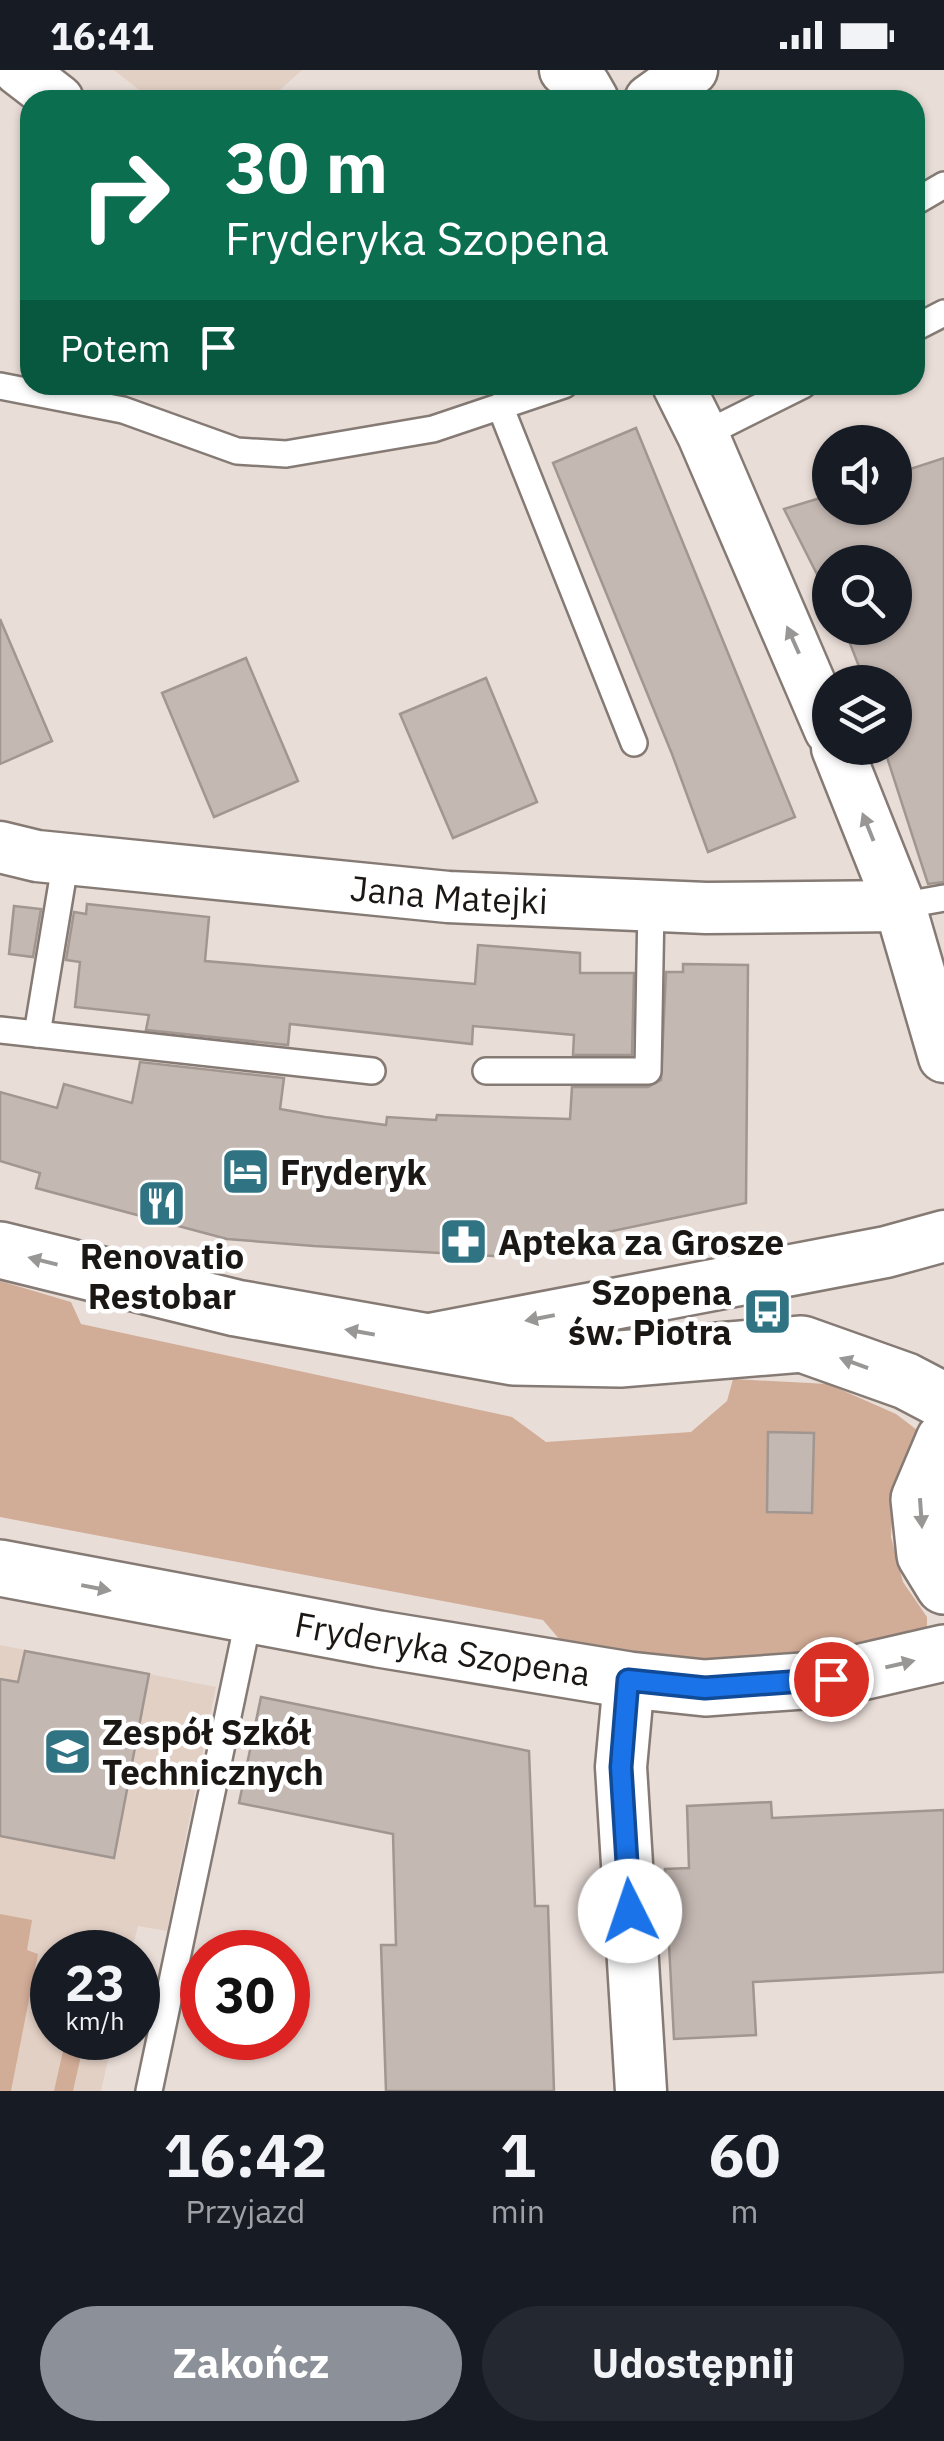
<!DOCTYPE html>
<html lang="pl">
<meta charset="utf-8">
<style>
body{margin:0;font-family:"IBM Plex Sans",sans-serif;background:#242831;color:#f1f3f6;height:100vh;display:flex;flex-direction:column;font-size:38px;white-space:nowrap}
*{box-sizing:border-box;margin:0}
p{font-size:32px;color:#9ea1a6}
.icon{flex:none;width:55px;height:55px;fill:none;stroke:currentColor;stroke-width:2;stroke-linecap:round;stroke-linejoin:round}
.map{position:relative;height:2021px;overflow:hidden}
.sheet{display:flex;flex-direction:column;background:#171b24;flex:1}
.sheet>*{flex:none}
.guide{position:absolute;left:20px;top:20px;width:905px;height:305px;border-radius:30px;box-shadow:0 2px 8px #0004;background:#0b6e4f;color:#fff;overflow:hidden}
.tools{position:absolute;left:812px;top:355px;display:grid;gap:20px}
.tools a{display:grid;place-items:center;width:100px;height:100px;border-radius:50%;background:#171b24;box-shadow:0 2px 8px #0004;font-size:50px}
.speed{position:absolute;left:30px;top:1860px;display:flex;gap:20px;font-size:50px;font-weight:700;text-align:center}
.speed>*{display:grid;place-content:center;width:130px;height:130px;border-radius:50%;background:#171b24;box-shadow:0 2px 8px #0004;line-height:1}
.speed small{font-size:25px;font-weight:400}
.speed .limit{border:15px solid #d22;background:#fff;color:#111}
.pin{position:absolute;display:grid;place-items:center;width:85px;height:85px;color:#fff;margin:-42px;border:5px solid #fff;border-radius:50%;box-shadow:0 2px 10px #0007}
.me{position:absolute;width:110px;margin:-55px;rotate:356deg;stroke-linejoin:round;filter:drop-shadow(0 0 8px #0008)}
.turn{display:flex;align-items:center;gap:35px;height:210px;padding:0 40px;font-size:45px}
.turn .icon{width:130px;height:130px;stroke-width:2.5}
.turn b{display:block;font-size:70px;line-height:85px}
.then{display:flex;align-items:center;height:95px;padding:0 40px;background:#0003;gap:20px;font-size:38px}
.eta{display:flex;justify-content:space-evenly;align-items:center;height:170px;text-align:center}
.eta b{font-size:60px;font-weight:800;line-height:70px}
.primary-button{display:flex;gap:20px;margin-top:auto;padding:20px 40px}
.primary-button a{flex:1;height:115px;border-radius:60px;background:#8c9099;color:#fff;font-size:40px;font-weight:800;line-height:115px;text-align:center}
.primary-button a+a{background:#242831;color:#f1f3f6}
.status{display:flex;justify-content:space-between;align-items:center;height:70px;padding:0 50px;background:#171b24;direction:ltr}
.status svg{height:28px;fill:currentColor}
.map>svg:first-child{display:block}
.built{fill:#e3d0c5}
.green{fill:#d1ac97}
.building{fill:#c4b8b2;stroke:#a19690;stroke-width:2.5}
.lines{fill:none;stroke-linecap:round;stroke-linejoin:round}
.lane-casing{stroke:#857a74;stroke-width:30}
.street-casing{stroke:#857a74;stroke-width:55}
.secondary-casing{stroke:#857a74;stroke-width:60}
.lane{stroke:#fff;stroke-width:25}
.street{stroke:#fff;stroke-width:50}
.secondary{stroke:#fff;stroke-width:55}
.oneway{fill:#989796}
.route-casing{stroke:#114b97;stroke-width:25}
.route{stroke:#1a73e8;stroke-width:18}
.labels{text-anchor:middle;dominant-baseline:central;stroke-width:9;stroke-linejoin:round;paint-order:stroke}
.street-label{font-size:35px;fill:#1b1715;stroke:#fff}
.poi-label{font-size:35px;font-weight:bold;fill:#1b1715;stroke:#fff;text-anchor:start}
</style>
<div class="status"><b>16:41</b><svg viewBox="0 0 49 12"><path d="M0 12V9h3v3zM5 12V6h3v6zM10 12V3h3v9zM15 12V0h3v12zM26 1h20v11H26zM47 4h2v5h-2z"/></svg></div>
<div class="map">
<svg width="944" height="2021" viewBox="0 0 944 2021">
<rect width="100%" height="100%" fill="#e9ddd7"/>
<g class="built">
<path d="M114,0H302L269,30H152Z"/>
<path d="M0,1575L216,1617L167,1861L138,1856L131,1882H52V1968H113L101,2021H0Z"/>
</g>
<g class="green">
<path d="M0,1211L71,1232L81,1254L512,1347L546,1372L691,1362L727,1331L733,1309L828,1314L896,1344L917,1360L893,1423L891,1467L903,1512L927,1547V1558L880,1572L800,1587L704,1592L566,1577L543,1550L0,1447Z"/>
<path d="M0,1844L32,1850L27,1880L38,1884L11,2021H0Z"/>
<path d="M66,1968H85L73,2021H54Z"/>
</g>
<g class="building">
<path d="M636,358L795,747L708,782L672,684L553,393Z"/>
<path d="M944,388V812L928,814L884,678H895V612H865L844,558H895V492H830V530L784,439L830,425V438H895V404Z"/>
<path d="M0,549L52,671L0,694Z"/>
<path d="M246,588L298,711L214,747L162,623Z"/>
<path d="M486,608L537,732L453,768L400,644Z"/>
<path d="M87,834L209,847L205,891L475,914L478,875L580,883V903H634L632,985H573L574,965L473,956L472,974L290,954L288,975L146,960L149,945L75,937L80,892L66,890L74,842L86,844Z"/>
<path d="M14,836L41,839L33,887L9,884Z"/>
<path d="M683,894L748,895L746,1133L494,1186L314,1176L227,1169L36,1118L40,1103L0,1091V1022L57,1038L64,1014L132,1033L140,992L284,1008L280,1039L325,1047L386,1055L387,1047L436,1050L437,1045L570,1049L572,1017H648L661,1010L666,902H683Z"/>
<path d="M768,1362L814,1363L812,1443L767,1442Z"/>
<path d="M25,1581L149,1604L114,1788L0,1766V1609L18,1612Z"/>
<path d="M261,1627L529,1681L535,1836H548L554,2021H386L381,1875H396L393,1764L239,1733Z"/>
<path d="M771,1732L772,1748L944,1740V1902L753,1912L756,1965L674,1969L665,1799L689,1798L687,1736Z"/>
</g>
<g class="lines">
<defs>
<g id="lane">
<path d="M915,132L944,115"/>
<path d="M915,258L944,243"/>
<path d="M0,316L123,340L237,381L286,384L433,359L564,315"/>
<path d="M500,336L634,673"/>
<path d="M703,365L803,315"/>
<path d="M900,836L944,828"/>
<path d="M0,960L372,1001"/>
<path d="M37,964L66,789"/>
<path d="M486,1001H648L651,836"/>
<path d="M149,2021L249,1546"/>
</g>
<g id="street">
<path d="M19,0L58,30"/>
<path d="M565,0L585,16L593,30"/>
<path d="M650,30L692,0"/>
<path d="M678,315L703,365L830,660"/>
<path d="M837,678L900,836L944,987"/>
<path id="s1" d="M0,777L37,786L448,827L706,838L900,836"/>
<path d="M430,1269L886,1182L944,1166"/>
<path d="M629,1610L621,1697L641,2021"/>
</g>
<g id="secondary">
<path d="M0,1180L236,1238L513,1287L620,1289L802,1274L906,1311L944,1331"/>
<path d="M944,1370L919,1429L925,1485L944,1516"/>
<path id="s2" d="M0,1498L379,1569L629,1610L705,1618L831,1609L944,1583"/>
</g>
</defs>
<use href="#lane" class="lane-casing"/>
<use href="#street" class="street-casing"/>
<use href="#secondary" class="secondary-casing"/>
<use href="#lane" class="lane"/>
<use href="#street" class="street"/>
<use href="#secondary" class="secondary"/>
</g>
<defs><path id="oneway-solid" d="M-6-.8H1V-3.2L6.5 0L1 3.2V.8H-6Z" transform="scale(2.5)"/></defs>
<g class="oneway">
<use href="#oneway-solid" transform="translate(793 570) rotate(-114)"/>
<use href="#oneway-solid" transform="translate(868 757) rotate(-112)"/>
<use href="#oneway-solid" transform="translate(43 1191) rotate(-166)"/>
<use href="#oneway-solid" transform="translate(540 1248) rotate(169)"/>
<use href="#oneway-solid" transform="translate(360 1262) rotate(-170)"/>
<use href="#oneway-solid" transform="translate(854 1293) rotate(-160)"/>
<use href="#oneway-solid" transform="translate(921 1443) rotate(86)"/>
<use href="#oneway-solid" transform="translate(96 1518) rotate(11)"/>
<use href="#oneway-solid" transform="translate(900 1594) rotate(-13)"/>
</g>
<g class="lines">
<defs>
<path id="route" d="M630,1841L621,1697L628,1610L705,1618L831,1609"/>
</defs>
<use href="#route" class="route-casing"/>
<use href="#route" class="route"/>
</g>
<defs>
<symbol id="hotel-square" viewBox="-11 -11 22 22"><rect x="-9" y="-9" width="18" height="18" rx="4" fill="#307484" stroke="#fff"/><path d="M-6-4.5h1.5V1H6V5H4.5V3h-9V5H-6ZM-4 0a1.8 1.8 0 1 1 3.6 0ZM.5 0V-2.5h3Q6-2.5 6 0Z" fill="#fff"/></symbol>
<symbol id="restaurant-square" viewBox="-11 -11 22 22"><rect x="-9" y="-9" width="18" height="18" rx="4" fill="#307484" stroke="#fff"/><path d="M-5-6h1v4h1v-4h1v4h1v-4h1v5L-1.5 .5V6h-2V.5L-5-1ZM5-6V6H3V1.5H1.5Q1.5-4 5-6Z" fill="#fff"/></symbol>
<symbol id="pharmacy-square" viewBox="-11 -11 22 22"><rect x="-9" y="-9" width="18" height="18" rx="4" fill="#307484" stroke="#fff"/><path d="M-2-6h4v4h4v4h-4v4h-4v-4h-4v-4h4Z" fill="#fff"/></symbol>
<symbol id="bus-square" viewBox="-11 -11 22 22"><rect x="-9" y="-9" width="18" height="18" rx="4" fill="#307484" stroke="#fff"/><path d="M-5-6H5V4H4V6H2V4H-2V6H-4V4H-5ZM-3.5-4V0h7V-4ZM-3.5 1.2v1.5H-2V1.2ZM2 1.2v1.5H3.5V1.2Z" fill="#fff"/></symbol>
<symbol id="school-square" viewBox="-11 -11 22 22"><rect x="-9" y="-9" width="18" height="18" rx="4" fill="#307484" stroke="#fff"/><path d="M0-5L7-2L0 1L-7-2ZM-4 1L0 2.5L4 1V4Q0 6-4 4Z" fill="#fff"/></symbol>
</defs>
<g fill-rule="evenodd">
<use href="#hotel-square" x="218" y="1074" width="55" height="55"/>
<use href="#restaurant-square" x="134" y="1106" width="55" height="55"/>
<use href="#pharmacy-square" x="436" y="1144" width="55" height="55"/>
<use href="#bus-square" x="740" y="1214" width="55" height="55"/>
<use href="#school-square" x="40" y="1654" width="55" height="55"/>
</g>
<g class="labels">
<g class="street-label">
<text stroke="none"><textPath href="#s1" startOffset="452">Jana Matejki</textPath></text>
<text stroke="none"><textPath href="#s2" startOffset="450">Fryderyka Szopena</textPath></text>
</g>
<g class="poi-label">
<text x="280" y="1102">Fryderyk</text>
<text x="498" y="1172">Apteka za Grosze</text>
<text x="162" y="1186" text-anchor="middle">Renovatio<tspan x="162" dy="40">Restobar</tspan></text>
<text x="732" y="1222" text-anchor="end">Szopena<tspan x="732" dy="40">św. Piotra</tspan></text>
<text x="102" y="1662">Zespół Szkół<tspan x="102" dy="40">Technicznych</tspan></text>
</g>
</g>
</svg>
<div class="tools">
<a><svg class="icon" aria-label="sound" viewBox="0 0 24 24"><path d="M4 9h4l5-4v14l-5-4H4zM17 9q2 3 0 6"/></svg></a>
<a><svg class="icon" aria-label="search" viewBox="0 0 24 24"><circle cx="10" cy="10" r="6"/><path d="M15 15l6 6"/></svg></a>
<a><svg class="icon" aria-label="layers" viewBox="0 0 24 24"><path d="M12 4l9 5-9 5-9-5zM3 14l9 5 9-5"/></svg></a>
</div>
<div class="speed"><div>23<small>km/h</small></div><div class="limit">30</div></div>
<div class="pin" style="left:831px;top:1609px;background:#d93025"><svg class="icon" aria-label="arrive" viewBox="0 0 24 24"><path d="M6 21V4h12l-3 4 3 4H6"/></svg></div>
<svg class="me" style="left:630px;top:1841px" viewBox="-20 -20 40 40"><circle r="19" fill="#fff"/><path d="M0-13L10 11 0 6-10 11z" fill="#1a73e8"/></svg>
<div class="guide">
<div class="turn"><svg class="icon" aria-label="right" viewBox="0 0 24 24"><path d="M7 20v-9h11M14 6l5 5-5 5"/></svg><div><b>30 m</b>Fryderyka Szopena</div></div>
<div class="then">Potem<svg class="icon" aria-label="arrive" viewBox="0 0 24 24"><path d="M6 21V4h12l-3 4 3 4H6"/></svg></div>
</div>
</div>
<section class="sheet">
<div class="eta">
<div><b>16:42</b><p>Przyjazd</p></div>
<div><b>1</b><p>min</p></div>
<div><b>60</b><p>m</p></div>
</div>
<div class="primary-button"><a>Zakończ</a><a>Udostępnij</a></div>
</section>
